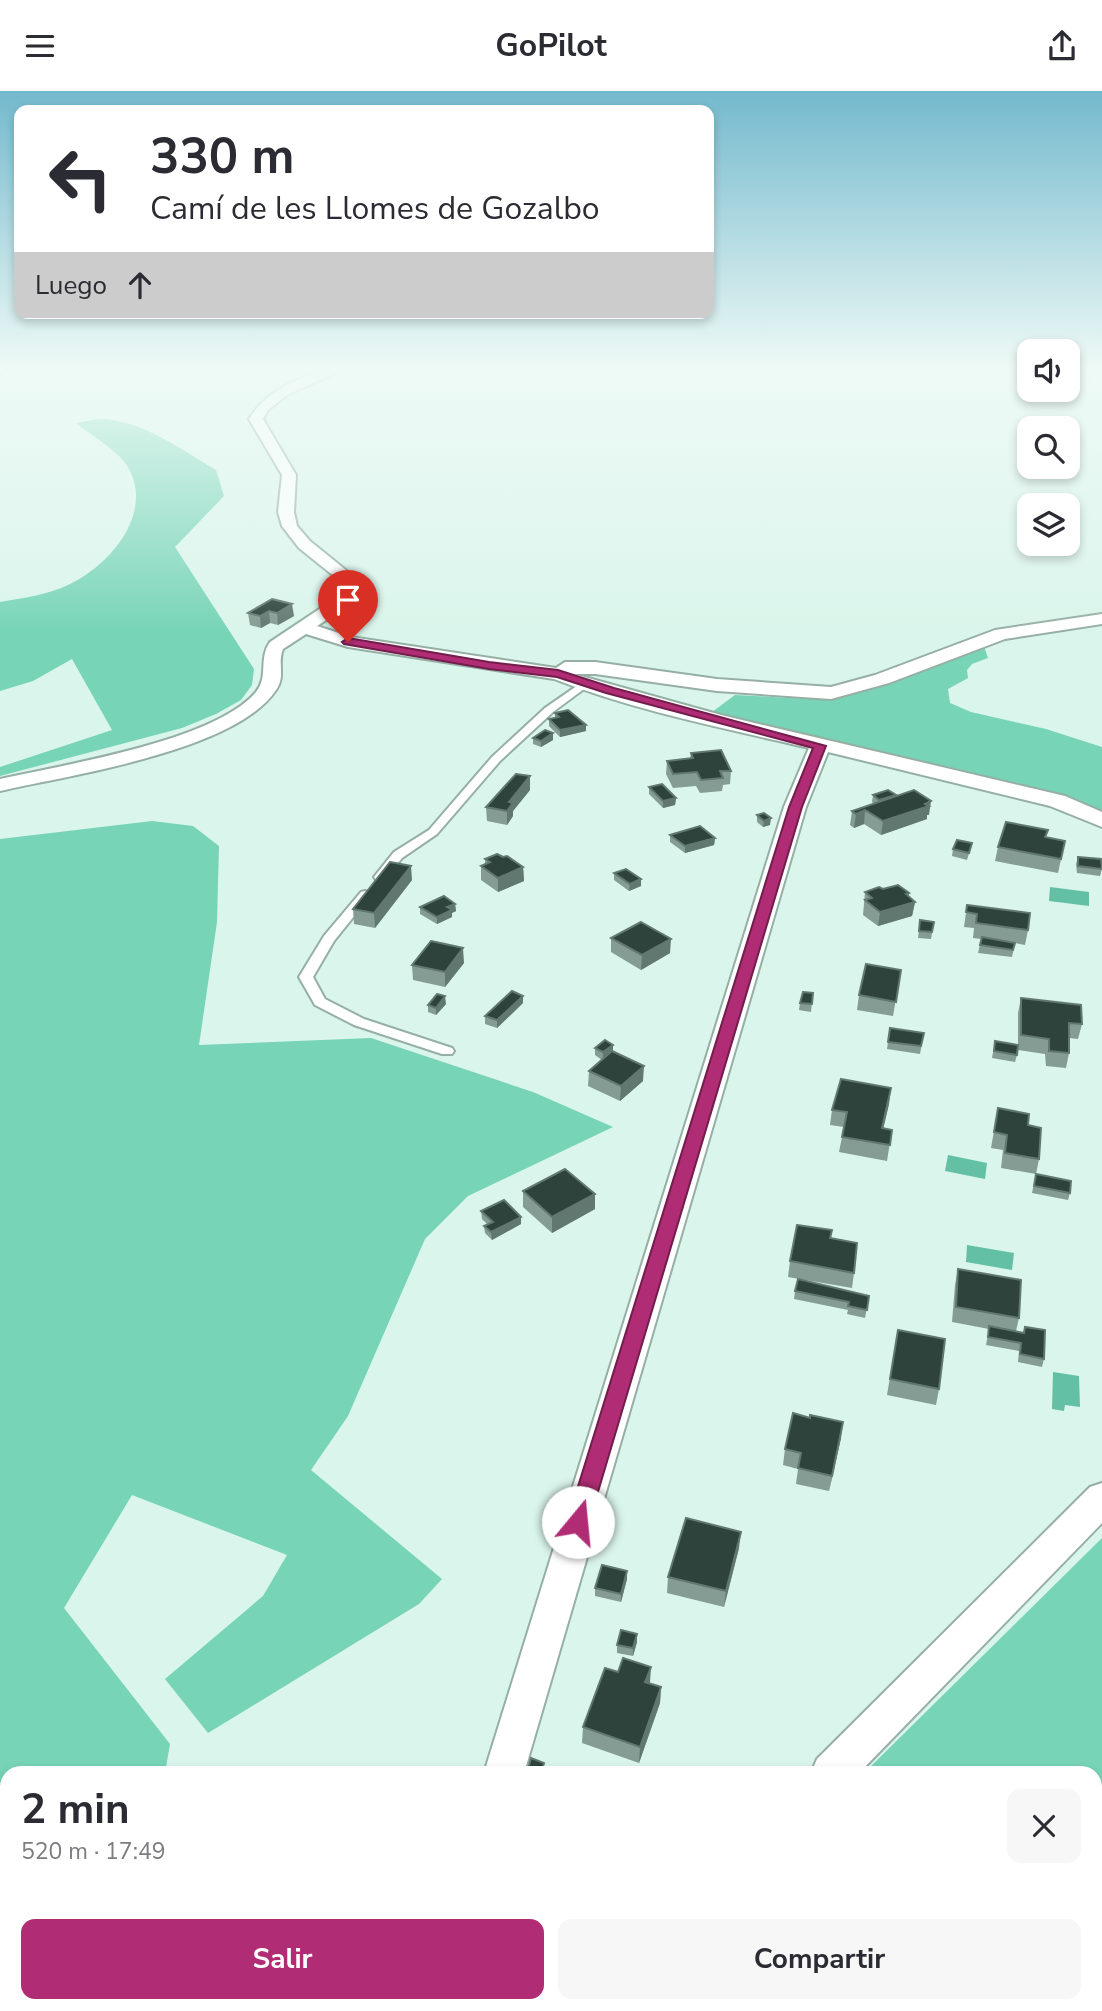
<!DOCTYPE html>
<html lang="es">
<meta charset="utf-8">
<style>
body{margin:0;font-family:"Nunito Sans",sans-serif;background:#f7f7f7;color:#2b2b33;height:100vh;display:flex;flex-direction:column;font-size:26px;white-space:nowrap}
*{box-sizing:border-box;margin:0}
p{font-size:23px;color:#7c7c81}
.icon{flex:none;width:38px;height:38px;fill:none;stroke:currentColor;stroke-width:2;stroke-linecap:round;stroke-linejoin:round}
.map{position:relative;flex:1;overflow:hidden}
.drawer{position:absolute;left:0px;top:1675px;width:1102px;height:247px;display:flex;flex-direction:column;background:#fff;border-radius:21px 21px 0 0;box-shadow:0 4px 10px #0003}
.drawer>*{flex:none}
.banner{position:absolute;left:14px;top:14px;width:700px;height:214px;border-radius:14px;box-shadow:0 4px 10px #0003;background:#fff;color:#2b2b33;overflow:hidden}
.buttons{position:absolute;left:1017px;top:248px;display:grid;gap:14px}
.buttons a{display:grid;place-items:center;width:63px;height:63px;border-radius:14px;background:#fff;box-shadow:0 4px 10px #0003;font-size:35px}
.pin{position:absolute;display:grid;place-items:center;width:60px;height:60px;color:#fff;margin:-72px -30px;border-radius:50% 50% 50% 0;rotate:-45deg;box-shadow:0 0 7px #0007}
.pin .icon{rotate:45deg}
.me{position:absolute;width:77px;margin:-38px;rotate:17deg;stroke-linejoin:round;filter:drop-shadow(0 0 5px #0008)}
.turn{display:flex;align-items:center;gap:24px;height:147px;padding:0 21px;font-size:32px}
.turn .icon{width:91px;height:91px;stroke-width:2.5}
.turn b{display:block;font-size:49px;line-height:60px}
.then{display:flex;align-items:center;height:66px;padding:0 21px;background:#0003;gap:14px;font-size:26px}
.round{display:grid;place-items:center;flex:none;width:74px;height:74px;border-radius:14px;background:#f7f7f7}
.overview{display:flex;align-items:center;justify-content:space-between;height:119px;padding:0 21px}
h1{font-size:42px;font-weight:700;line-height:52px}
.cta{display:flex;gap:14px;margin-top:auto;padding:14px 21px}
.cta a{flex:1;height:80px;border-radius:14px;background:#b02d75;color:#fff;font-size:28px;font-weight:700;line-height:80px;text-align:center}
.cta a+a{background:#f7f7f7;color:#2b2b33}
header{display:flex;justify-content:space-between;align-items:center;height:91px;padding:0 21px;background:#fff;font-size:32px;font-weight:700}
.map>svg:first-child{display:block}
.forest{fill:#77d4b7}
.water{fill:#63c0a4}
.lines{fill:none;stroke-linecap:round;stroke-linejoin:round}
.lane-casing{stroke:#96afa5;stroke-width:4}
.street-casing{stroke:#96afa5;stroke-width:4}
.lane{fill:#fff;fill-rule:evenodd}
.street{fill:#fff;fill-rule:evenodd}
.wall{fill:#849c93}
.shaded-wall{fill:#617870}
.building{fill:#2d433b;stroke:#617870;stroke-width:2}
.route{fill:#b02d75;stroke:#721d4c;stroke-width:2}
</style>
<header><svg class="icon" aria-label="menu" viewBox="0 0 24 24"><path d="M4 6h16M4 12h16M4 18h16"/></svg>GoPilot<svg class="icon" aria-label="share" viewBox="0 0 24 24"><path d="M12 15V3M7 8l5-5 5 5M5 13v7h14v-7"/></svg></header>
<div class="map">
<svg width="1102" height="1920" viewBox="0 0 1102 1920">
<rect width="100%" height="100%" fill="#daf5eb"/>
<g class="forest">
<path d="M98,328C141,328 180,358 216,379L224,405L175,456L254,578L252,594L241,609L216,623L182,637L0,685V676L112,639L72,568L33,590L0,600V511C23,507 47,504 68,494C110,475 157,420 126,373C117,360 90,343 76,332Z"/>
<path d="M984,555L988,567L972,573L967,579L968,587L948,598L950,612L971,621L1046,638L1102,656V721L1039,699L712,621L735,604L831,609L927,578Z"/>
<path d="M152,730L193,735L219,755L217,831L199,954L371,947L533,1001L613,1036L468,1105L425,1148L348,1325L311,1379L442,1488L419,1513L208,1642L165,1588L263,1505L287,1464L132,1404L64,1517L170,1653L165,1682H7V1914L90,1915L88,1920H0V748Z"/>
<path d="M1102,1447V1920H752L753,1914H1096V1682H864Z"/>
</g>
<g class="water">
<path d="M1050,796L1089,801V815L1049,810Z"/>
<path d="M948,1064L987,1072L985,1088L945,1080Z"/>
<path d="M967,1154L1014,1162L1012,1179L966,1171Z"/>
<path d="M1053,1281L1079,1285L1080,1316L1065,1314L1064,1320L1052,1318Z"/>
</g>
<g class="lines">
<defs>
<g id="lane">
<path d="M4,275H11L0,283V278Z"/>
<path d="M584,590L588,591V595L553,621L500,670L437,743L402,767L384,789H376L374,786L394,761L429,739L492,666L545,617Z"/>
<path d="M365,800L371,804L334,850L313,886L325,908L364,928L452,957L454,960L452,963H442L354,934L315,914L299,886L324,845L361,801Z"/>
</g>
<g id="street">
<path d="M334,275H351L287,304L268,319L263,328L296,384L294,421L297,435L310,450L363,493L360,507L317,535L351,546L556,577L565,571H595L717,588L831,596L875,584L995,539L1102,523V533L1005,548L889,592L831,608L717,600L595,583H574L721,624L1065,705L1102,721V736L1050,715L828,661L806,716L524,1682H484L784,716L809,657C724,637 636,620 554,588L348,556L306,543L283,558C277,573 286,585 276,599C236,660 70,684 0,700V688C63,674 215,650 256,601C269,585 258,568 270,551L345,501V494L299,457L282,435L278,421L282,384L249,328C269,296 301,287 334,275Z"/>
<path d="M1102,1392V1432L859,1682H811L817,1668L1090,1396Z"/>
</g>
</defs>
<use href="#lane" class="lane-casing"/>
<use href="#street" class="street-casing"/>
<use href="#lane" class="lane"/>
<use href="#street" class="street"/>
</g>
<g class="wall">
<path d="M272,508L294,525L278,534L270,532L261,537L250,534L248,522Z"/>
<path d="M555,622L586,640L560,646L549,635V628L555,627Z"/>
<path d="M533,647L553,649L541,656L533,653Z"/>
<path d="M691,662L731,680L730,693L723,694L722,700L700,702L696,695L673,697L666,683L667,670L690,668Z"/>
<path d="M649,696L676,707L675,714L663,717L649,703Z"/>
<path d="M530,699L513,720V725L507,734L487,730L486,716Z"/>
<path d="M873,704H896L895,706L929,724H927V728L881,744L864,733L854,737L850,734L852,720L874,713L872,711Z"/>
<path d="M757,724L770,734L763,736L757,731Z"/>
<path d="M1048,739L1046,746L1065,750L1058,782L995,770L998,756Z"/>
<path d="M670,744L715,747L714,754L685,762L670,751Z"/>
<path d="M972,752L967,769L952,765L953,758Z"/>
<path d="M1078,766L1102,778L1100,785L1077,782L1076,773Z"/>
<path d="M485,768L523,776L524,790L498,801L481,789V775L485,774Z"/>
<path d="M614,782L641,788V795L629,800L614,789Z"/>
<path d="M412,789L375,837L354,833L353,818Z"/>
<path d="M883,798L908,805L915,811L912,825L878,835L863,824L865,801Z"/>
<path d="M455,813L456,820L452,822V826L437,833L420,823V816Z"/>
<path d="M967,814L1028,839L1025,854L1015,852L1012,866L978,862L981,848L973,847L974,837L964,836Z"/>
<path d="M920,829L934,831L931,848L918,847Z"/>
<path d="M611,847L670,862L641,879L611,861Z"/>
<path d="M464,872L445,896L413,889L412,874Z"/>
<path d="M901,879L893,925L857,919L859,904Z"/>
<path d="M813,902L811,921L799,919L800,912Z"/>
<path d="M1021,907L1082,933L1078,948L1069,947V962L1066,977L1046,975L1045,963L1018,959V922Z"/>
<path d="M523,912L497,937L485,933V925Z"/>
<path d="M446,913L436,924L428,921V914Z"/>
<path d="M890,937L924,942L920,963L887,958Z"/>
<path d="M995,950L1017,964L1015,971L992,967Z"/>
<path d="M613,954V961L643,990L620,1010L588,995L589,980L602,969L595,964V957Z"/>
<path d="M889,1013L883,1037L892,1039L887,1070L839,1061L844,1036L830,1034L832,1019Z"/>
<path d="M998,1017L1028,1034L1039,1068L1036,1083L1001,1077L1003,1059L991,1057Z"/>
<path d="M1036,1083L1070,1102L1068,1109L1032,1102Z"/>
<path d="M523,1100L595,1118L552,1142L523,1116Z"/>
<path d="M481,1120L521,1133L492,1149L485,1142L484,1135L487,1133L482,1128Z"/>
<path d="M832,1139L831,1147L854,1182L852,1197L788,1186L790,1170Z"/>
<path d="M958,1178L1019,1227L1016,1240L1023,1242L1025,1236L1044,1268L1042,1276L1018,1271L1019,1260L986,1254L989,1238L952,1231L955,1194Z"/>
<path d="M795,1200L869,1205L865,1227L847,1223L848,1219L794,1208Z"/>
<path d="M898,1239L939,1298L936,1314L887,1304Z"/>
<path d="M841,1347L829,1400L796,1393L798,1378L783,1374L785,1358Z"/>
<path d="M739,1457L724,1516L667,1502L668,1486Z"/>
<path d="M627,1480V1488L621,1511L595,1505V1497Z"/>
<path d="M637,1551L633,1565L617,1562V1554Z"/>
<path d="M650,1592L661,1596L660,1612L639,1672L582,1652L583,1636Z"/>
</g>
<g class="shaded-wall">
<path d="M292,513L294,525L278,534L277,522Z"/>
<path d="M269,520L270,532L261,537L260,525Z"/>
<path d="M586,634V640L560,646V639Z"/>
<path d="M553,642V649L541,656V650Z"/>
<path d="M530,685V699L513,720V725L507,734V720L509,711Z"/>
<path d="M676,707L675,714L663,717V710Z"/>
<path d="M931,710L929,724H927V728L881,744L883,730Z"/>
<path d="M865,719L864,733L854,737L856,723Z"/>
<path d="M771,727L770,734L763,736L764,730Z"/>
<path d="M715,747L714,754L685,762V755Z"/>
<path d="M411,775L412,789L375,837L374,822Z"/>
<path d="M523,776L524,790L498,801V787Z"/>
<path d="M641,788V795L629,800L630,793Z"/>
<path d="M909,802L907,813L915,811L912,825L878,835L880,821Z"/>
<path d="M455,813L456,820L452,822V826L437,833V826L447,816Z"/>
<path d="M671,848L670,862L641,879L642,864Z"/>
<path d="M463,857L464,872L445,896V881Z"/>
<path d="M445,905L446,913L436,924V917Z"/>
<path d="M523,905V912L497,937V929Z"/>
<path d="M613,954V961L603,969V961Z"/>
<path d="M644,975L643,990L620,1010L621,995Z"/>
<path d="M891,997L889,1013L880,1052L882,1037Z"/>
<path d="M595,1103V1118L552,1142V1126Z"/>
<path d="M521,1126V1133L492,1149L491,1141Z"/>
<path d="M843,1331L841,1347L829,1400L832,1385Z"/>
<path d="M741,1441L739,1457L724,1516L726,1500Z"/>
<path d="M627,1480V1488L621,1511V1503Z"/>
<path d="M637,1543V1551L633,1565V1557Z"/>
<path d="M651,1576L650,1592L644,1606L645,1591Z"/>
<path d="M661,1596L660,1612L639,1672L640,1656Z"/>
</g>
<g class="building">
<path d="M272,508L292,513L277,522L269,520L260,525L248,522Z"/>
<path d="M568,619L586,634L560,639L549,628L559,626L555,622Z"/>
<path d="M545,639L553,642L541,650L533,647Z"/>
<path d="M721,659L731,680H720L723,687L701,689L697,681L673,683L667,670L693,667L691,662Z"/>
<path d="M516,683L530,685L509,711L513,712L507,720L486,716Z"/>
<path d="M662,693L676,707L663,710L649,696Z"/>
<path d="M888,699L896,704L879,709L873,704Z"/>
<path d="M914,699L931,710L925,713L929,715L883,730L865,719L856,723L852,720Z"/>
<path d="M764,722L771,727L764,730L757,724Z"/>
<path d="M1006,731L1048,739L1045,746L1065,750L1061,768L998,756Z"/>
<path d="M700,735L715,747L685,755L670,744Z"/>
<path d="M957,749L972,752L969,762L953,758Z"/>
<path d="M497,763L503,766L507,765L523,776L498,787L481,775L490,771L485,768Z"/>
<path d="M1078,766L1101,768L1102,778L1078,775Z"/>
<path d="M390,771L411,775L374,822L353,818Z"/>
<path d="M626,778L641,788L630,793L614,782Z"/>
<path d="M898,794L909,802L906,803L915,811L880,821L865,809L872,807L865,801L879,796L883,798Z"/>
<path d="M444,805L455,813L447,816L452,819L437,826L420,816Z"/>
<path d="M967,814L1030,822L1028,839L976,832L977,823L966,821Z"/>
<path d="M920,829L934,831L932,841L919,840Z"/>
<path d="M641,831L671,848L642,864L611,847Z"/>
<path d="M982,846L1015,852L1013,859L980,854Z"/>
<path d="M431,850L463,857L445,881L412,874Z"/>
<path d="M866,873L901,879L896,911L859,904Z"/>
<path d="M512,900L523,905L497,929L485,925Z"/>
<path d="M803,901L813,902L812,913L800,912Z"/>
<path d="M437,903L445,905L436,917L428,914Z"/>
<path d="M1021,907L1081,914L1082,933L1069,932V962L1049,960V948L1021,944Z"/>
<path d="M890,937L924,942L921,955L888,951Z"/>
<path d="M605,949L613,954L603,961L595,957Z"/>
<path d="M995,950L1018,954L1017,964L994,960Z"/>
<path d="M612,960L644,975L621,995L589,980Z"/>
<path d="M841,988L891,997L882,1037L892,1039L890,1054L842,1046L847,1021L832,1019Z"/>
<path d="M998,1017L1029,1023L1028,1034L1041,1037L1039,1068L1005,1062L1007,1044L994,1041Z"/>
<path d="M565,1078L595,1103L552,1126L523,1100Z"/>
<path d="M1036,1083L1071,1090L1070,1102L1034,1095Z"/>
<path d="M504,1109L521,1126L491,1141L484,1135L493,1131L481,1120Z"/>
<path d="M797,1134L832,1139L830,1147L857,1152L854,1182L790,1170Z"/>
<path d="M958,1178L1021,1189L1019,1227L956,1216Z"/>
<path d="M798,1188L869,1205L867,1219L848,1215L849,1211L795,1200Z"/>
<path d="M989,1235L1024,1242L1025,1236L1045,1239L1044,1268L1020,1263L1021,1252L988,1246Z"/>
<path d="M898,1239L945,1248L939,1298L890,1288Z"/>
<path d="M793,1322L810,1327V1324L843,1331L832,1385L798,1377L801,1362L785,1358Z"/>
<path d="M686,1427L741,1441L726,1500L668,1486Z"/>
<path d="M602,1474L627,1480L621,1503L595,1497Z"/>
<path d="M621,1539L637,1543L633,1557L617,1554Z"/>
<path d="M623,1567L651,1576L645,1591L661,1596L640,1656L583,1636L605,1577L618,1581Z"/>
<path d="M531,1667L544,1672L541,1682H527Z"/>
</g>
<linearGradient id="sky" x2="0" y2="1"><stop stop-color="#73b9cd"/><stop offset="0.51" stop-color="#eefaf6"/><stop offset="1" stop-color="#eefaf6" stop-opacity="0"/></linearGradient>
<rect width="1102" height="543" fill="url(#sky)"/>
<path class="route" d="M348,547L489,571L558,579L614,597L826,655L802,716L589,1431L586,1437L578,1440L570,1437L567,1431L789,716L813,657L606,602L557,586L489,578L344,553L342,551Z"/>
</svg>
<div class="buttons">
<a><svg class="icon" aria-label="sound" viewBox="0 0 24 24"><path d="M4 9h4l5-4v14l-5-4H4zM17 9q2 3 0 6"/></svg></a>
<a><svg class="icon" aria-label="search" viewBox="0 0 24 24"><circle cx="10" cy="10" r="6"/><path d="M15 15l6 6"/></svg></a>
<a><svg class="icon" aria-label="layers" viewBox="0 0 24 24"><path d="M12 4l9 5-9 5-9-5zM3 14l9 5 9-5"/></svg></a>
</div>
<div class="pin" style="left:348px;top:551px;background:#d93025"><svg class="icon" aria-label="arrive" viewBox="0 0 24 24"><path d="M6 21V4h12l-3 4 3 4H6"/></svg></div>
<svg class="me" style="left:578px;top:1431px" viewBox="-20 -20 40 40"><circle r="19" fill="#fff"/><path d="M0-13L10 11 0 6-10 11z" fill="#b02d75"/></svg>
<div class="banner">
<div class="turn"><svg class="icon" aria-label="left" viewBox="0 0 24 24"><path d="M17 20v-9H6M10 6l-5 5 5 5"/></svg><div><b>330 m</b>Camí de les Llomes de Gozalbo</div></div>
<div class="then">Luego<svg class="icon" aria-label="ahead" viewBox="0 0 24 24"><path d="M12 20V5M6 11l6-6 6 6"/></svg></div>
</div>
<section class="drawer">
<div class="overview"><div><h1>2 min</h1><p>520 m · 17:49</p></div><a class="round"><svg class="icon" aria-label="close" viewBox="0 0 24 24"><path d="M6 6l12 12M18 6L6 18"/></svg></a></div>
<div class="cta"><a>Salir</a><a>Compartir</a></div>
</section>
</div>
